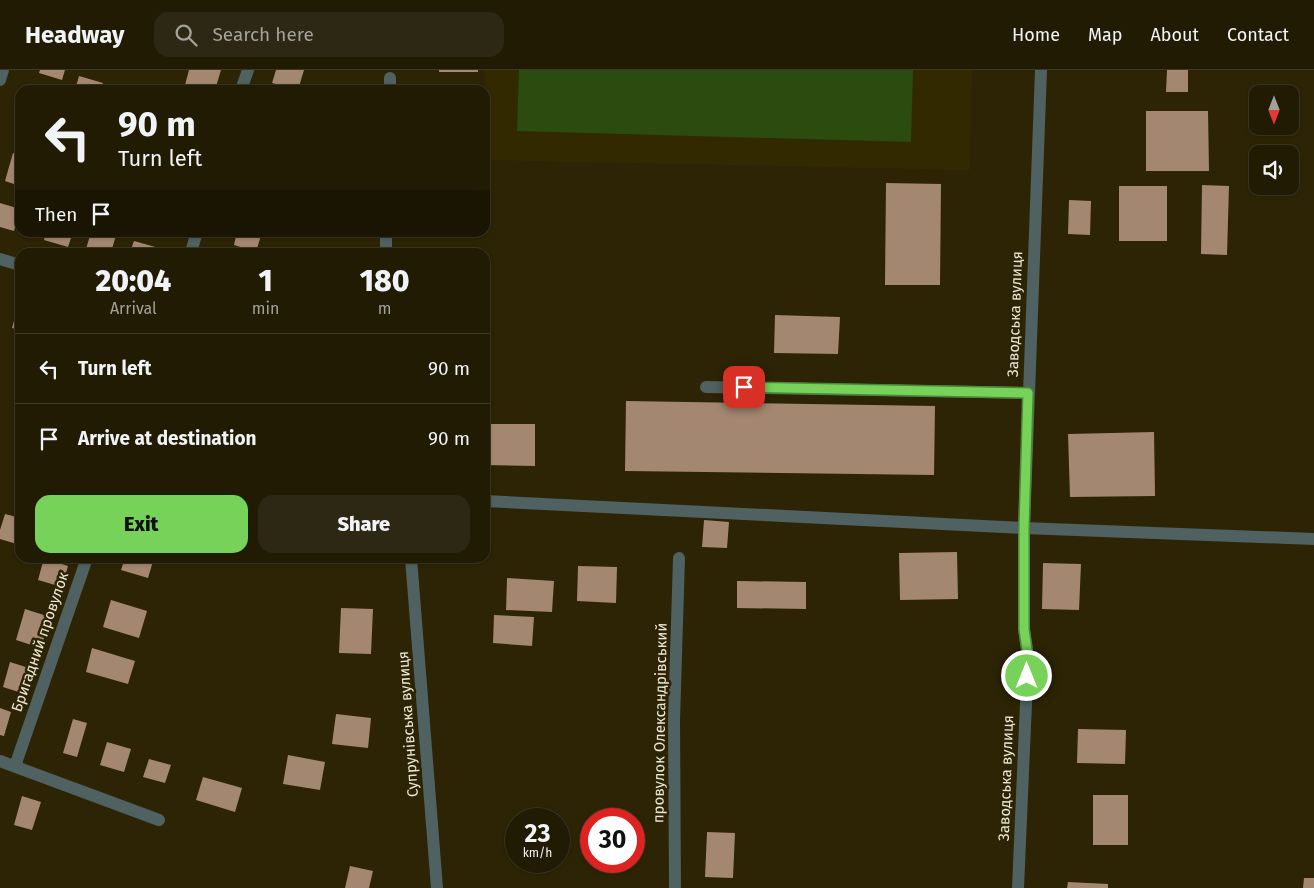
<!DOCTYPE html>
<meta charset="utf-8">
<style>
body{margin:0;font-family:"Fira Sans",sans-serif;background:#2d2813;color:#f1f3f6;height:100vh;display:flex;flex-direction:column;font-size:19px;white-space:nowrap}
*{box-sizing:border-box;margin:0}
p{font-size:16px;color:#a2a19a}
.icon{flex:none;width:28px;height:28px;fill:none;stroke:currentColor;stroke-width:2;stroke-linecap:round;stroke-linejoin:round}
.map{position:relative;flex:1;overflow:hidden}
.drawer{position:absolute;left:15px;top:178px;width:475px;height:315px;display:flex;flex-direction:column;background:#211b04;border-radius:15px;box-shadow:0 1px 4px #0004,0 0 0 1px #3e3926}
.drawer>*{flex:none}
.top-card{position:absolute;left:15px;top:15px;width:475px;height:152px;border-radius:15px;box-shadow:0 1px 4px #0004,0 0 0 1px #3e3926;background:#211b04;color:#f1f3f6;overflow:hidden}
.needle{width:32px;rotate:180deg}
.tools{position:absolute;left:1249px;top:15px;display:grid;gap:10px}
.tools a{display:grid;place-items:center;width:50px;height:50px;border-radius:10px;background:#211b04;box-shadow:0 1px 4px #0004,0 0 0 1px #3e3926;font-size:25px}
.speed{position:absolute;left:505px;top:738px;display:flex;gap:10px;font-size:25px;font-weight:700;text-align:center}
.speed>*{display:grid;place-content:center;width:65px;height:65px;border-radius:50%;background:#211b04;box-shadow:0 1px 4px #0004,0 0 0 1px #3e3926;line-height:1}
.speed small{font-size:12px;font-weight:400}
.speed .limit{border:8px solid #d22;background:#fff;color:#111}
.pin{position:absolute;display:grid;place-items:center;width:42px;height:42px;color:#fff;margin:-21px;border-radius:10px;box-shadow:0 2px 8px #0006}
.me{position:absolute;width:55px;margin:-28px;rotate:0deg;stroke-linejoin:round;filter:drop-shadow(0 0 4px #0008)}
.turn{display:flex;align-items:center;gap:18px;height:105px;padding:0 20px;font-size:22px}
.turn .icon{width:65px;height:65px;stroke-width:2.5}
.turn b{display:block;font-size:35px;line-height:42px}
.then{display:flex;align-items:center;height:48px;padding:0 20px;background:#0003;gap:10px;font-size:19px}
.eta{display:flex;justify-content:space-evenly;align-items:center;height:85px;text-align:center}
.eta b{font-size:30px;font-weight:800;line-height:35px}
.button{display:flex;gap:10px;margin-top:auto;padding:10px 20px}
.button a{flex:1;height:58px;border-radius:15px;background:#77d259;color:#111;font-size:20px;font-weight:800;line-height:58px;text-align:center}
.button a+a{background:#2d2813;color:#f1f3f6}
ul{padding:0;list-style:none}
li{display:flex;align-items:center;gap:15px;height:70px;padding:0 20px;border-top:1px solid #3e3926}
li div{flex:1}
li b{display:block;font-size:19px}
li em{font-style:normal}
header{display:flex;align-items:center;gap:30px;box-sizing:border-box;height:70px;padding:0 25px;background:#211b04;border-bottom:1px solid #3e3926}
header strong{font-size:24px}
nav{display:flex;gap:28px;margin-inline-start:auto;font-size:18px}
.search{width:350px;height:45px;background:#2d2813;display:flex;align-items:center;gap:12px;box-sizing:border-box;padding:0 18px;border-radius:15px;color:#a2a19a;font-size:19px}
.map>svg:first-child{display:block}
.built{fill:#332901}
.green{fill:#2c4b0e}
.building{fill:#a48771}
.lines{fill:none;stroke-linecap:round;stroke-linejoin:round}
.minor{stroke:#506161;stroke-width:12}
.route-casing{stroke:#4d883a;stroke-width:12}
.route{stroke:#77d259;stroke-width:9}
.labels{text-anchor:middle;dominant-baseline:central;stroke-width:5;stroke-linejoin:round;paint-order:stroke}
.street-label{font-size:15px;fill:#ece7d6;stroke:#2c2405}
</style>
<header>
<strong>Headway</strong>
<div class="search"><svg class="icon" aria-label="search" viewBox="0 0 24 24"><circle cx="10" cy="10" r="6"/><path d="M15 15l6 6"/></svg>Search here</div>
<nav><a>Home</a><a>Map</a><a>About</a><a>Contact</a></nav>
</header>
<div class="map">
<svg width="1314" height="818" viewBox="0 0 1314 818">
<rect width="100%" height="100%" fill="#2c2405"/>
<path class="built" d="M485,0H972L970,100L485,90Z"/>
<path class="green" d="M519,0H913L911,72L517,61Z"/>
<g class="building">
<path d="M40,0H65L62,10L39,3Z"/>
<path d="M189,0H221L215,20H200L185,15Z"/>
<path d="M276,0H304L298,20L272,13Z"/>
<rect x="439" y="0" width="39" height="2"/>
<path d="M1167,0H1188V22H1166Z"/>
<path d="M79,6L103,13L101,20H75Z"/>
<path d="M1146,41H1208L1209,101H1146Z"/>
<path d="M13,83L20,85V116L5,111Z"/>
<path d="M886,113L941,114L940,215H885Z"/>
<path d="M1202,115L1229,116L1227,185L1201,184Z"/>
<rect x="1119" y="116" width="48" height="55"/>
<path d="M1069,130L1091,131L1090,165L1068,164Z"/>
<path d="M0,133L20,139L14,161L0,157Z"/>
<path d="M46,162H73L68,177L44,170Z"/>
<path d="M91,162H117L111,182H98L86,179Z"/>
<path d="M237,162H262L256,182L234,175Z"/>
<path d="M134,171L166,180L165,182H130Z"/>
<path d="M18,236L20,237V260L12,258Z"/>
<path d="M775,245L840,247L838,284L774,283Z"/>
<path d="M626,331L935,336L934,405L625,401Z"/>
<path d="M485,354H535V396L485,395Z"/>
<path d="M1154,362L1155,426L1070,427L1068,364Z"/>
<path d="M5,444L20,448V475L0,469V460Z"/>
<path d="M704,450L729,452L727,478L702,477Z"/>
<path d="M957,482L958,529L900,530L899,483Z"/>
<path d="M44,488L68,496L62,517L38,510Z"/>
<path d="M125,488H154L148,508L121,500Z"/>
<path d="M330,488H366V492L330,491Z"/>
<path d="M1043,493L1081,494L1079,540L1042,539Z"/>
<path d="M578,496L617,497L616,533L577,531Z"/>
<path d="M507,508L554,511L552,542L506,540Z"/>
<path d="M737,511L806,512V539L737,538Z"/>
<path d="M111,530L147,541L139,568L103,557Z"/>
<path d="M341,538L373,539L371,584L339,583Z"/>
<path d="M25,539L50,547L41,578L16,570Z"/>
<path d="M494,545L534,547L532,576L493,573Z"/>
<path d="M92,578L135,591L128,614L86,602Z"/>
<path d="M10,592L32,599L25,624L3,617Z"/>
<path d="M0,638L11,642L4,666L0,665Z"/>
<path d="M336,644L371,648L368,678L332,674Z"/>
<path d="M73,649L87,653L77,687L63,683Z"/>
<path d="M1078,659L1126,660L1125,694L1077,693Z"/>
<path d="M107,672L131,679L124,702L100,695Z"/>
<path d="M288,685L325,692L320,720L283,714Z"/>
<path d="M149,689L171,695L165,713L143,707Z"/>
<path d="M203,707L242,718L235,742L196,730Z"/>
<rect x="1093" y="725" width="35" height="50"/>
<path d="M22,726L41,732L32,760L14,755Z"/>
<path d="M707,762L735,763L733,808L705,807Z"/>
<path d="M350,796L373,801L369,818H345Z"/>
<path d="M1304,808H1314V818H1303Z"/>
<path d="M1068,812L1108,814V818H1067Z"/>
</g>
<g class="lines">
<g class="minor">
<path d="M0,10L3,0"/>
<path d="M241,20L248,0"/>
<path d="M390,20V8"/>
<path d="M191,182L197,162"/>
<path d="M386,182V162"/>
<path d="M0,189L20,195"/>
<path d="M706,317L1028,323"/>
<path d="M485,431L1024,458L1314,469"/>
<path d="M411,488L437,818"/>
<path d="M0,691L159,750"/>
<path d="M15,696L87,488"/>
<path d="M675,818L674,650L679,488"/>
<path d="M1018,818L1028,587L1024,559V458L1041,0"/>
</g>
</g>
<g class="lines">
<defs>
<path id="route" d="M744,317L1028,323L1024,458V559L1028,587L1027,606"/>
</defs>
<use href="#route" class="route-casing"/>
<use href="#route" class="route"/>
</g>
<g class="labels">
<g class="street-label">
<text transform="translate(1015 244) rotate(-88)">Заводська вулиця</text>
<text transform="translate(40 572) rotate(-71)">Бригадний провулок</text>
<text transform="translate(660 653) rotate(-89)">провулок Олександрівський</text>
<text transform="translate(408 654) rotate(-94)">Супрунівська вулиця</text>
<text transform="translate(1006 708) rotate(-88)">Заводська вулиця</text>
</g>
</g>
</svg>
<div class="tools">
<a><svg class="needle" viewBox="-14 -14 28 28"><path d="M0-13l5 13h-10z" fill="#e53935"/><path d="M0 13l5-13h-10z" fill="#a2a19a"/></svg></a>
<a><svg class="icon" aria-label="sound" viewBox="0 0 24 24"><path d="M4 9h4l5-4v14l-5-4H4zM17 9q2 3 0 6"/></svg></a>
</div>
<div class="speed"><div>23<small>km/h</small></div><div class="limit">30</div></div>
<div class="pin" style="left:744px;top:317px;background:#d93025"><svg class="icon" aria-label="arrive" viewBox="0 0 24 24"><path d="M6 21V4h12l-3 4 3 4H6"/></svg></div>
<svg class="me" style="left:1027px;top:606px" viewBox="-20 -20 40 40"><circle r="17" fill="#77d259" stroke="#fff" stroke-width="3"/><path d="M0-11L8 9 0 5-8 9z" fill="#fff"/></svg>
<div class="top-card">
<div class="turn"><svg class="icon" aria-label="left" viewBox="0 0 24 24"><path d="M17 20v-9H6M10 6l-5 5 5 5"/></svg><div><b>90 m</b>Turn left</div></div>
<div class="then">Then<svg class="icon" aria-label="arrive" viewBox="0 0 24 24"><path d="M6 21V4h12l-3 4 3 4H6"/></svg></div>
</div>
<section class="drawer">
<div class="eta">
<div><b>20:04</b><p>Arrival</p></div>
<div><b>1</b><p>min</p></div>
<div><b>180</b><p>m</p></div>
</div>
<ul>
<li><svg class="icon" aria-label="left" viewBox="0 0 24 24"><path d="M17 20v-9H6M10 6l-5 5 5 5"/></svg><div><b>Turn left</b></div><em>90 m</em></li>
<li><svg class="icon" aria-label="arrive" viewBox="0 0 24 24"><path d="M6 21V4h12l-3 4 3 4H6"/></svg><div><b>Arrive at destination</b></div><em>90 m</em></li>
</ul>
<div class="button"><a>Exit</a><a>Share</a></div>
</section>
</div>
